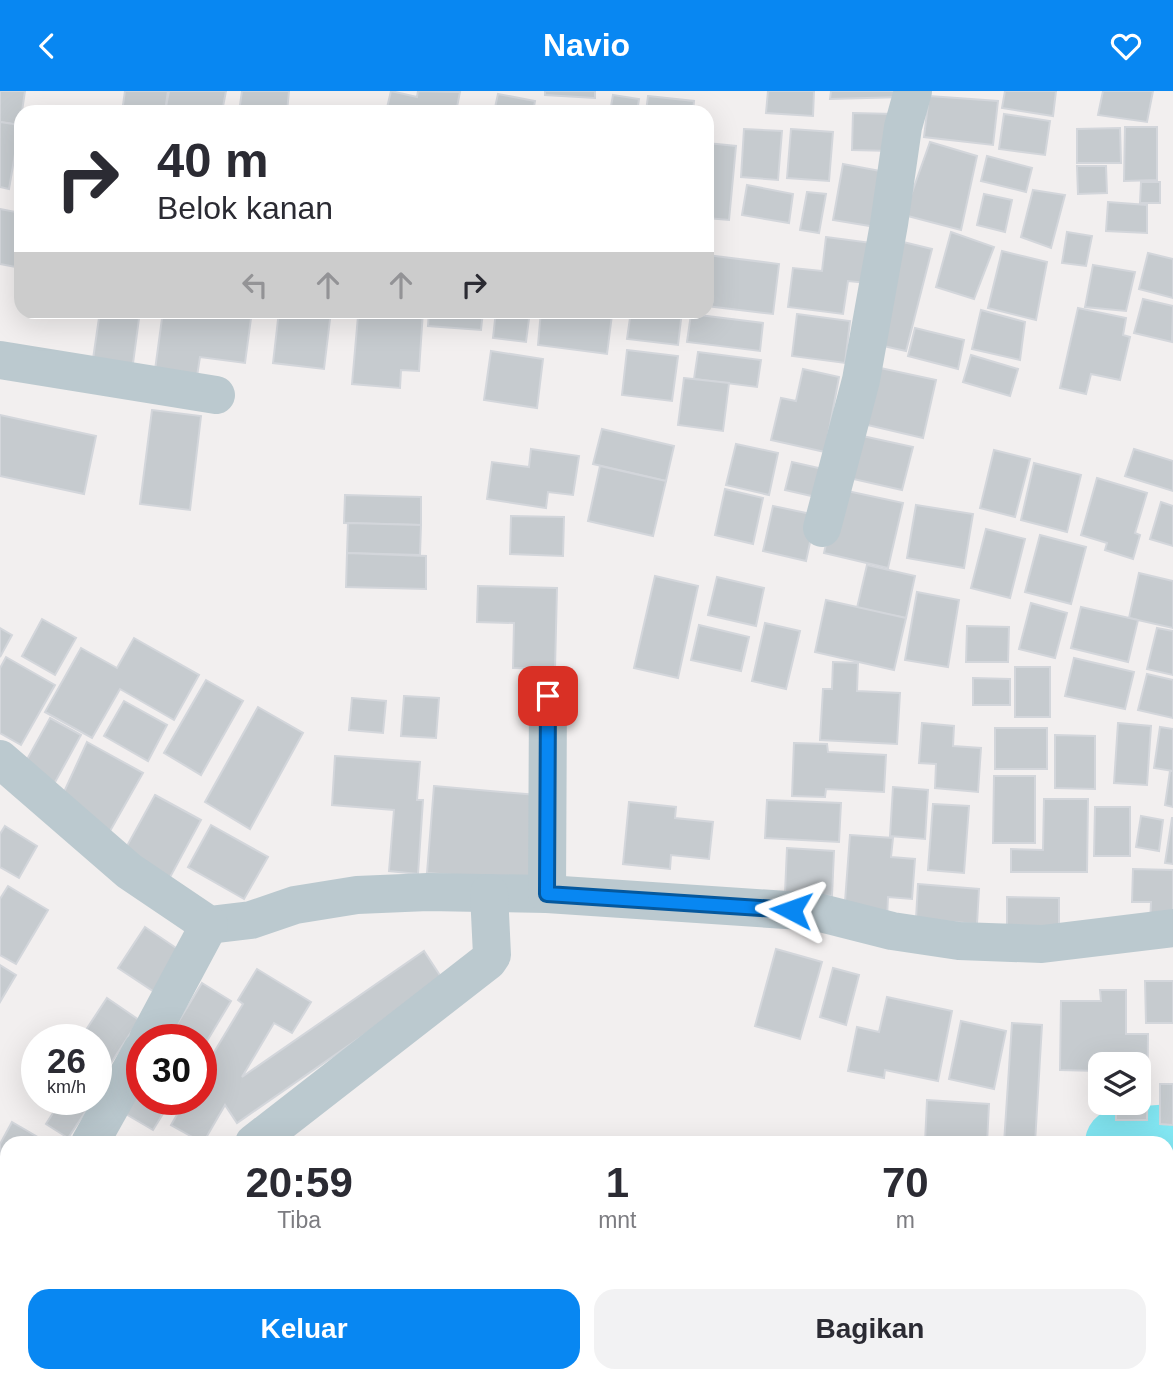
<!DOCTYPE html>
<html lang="id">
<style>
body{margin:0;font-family:Arial,sans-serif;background:#f2f2f3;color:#2b2b33;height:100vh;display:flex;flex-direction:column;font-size:26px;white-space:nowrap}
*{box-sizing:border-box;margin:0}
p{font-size:23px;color:#7c7c81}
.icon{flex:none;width:38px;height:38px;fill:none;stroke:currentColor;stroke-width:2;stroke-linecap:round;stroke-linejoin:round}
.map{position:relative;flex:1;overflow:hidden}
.side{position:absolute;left:0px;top:1045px;width:1174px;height:247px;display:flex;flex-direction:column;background:#fff;border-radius:21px 21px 0 0;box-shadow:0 7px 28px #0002}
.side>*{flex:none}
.top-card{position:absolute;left:14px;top:14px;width:700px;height:214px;border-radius:21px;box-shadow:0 7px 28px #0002;background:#fff;color:#2b2b33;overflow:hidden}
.controls{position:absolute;left:1088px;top:961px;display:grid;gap:14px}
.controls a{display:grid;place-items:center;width:63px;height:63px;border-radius:14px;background:#fff;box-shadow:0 7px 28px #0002;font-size:35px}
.speed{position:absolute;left:21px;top:933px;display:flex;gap:14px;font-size:35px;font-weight:700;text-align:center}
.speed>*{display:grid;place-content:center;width:91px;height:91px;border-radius:50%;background:#fff;box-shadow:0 7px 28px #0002;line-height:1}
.speed small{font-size:18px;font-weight:400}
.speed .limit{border:10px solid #d22;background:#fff;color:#111}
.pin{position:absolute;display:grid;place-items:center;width:60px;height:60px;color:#fff;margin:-30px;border-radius:14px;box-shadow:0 4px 10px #0006}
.me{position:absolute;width:77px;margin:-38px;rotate:274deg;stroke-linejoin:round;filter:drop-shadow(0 0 5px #0008)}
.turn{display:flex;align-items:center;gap:24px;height:147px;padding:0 28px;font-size:32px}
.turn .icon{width:91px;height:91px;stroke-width:2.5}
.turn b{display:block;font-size:49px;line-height:60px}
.lanes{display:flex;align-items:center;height:66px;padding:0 28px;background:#0003;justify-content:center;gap:35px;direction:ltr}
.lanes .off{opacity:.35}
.eta{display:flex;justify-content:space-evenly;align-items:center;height:119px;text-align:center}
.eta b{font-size:42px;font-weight:800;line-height:49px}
.primary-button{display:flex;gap:14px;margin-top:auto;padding:14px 28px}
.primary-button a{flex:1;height:80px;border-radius:21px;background:#0887f2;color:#fff;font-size:28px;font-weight:800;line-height:80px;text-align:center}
.primary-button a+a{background:#f2f2f3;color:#2b2b33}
header{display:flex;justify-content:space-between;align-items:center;height:91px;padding:0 28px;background:#0887f2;color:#fff;font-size:32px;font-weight:800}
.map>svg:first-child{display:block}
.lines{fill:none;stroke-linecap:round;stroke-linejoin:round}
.river{stroke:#83e8f4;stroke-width:70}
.building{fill:#c6cbcf;stroke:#d3d6db;stroke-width:2}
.street{stroke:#bbc9cf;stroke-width:38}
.route-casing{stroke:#05589d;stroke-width:18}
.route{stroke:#0887f2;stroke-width:12}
</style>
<header><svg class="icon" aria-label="back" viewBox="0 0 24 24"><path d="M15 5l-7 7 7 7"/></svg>Navio<svg class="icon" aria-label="heart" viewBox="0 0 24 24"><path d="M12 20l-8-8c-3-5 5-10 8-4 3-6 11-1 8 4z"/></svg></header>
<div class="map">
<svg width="1173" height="1290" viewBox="0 0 1173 1290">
<rect width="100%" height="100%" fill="#f2efef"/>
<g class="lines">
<g class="river">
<path d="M1120,1052L1173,1048"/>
<path d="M1019,1290L1024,1284"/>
</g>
</g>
<g class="building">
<path d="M0,0H25L20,34L0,31Z"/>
<path d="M125,0H168L165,21H122Z"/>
<path d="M169,0H226L222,21H165Z"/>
<path d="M242,0H289L287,21H239Z"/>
<path d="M391,0L417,6L418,0L460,1L456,21H386Z"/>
<path d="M545,0H595V7L545,4Z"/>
<path d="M768,0H814L813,25L766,22Z"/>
<path d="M831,0H906L904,6L830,8Z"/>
<path d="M1005,0H1056L1053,25L1002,17Z"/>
<path d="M1103,0H1153L1147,31L1098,24Z"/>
<path d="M498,3L535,10L533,21H494Z"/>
<path d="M613,4L639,8L637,21H610Z"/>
<path d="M648,5L694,10L693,21H646Z"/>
<path d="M929,5L998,10L993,54L924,46Z"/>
<path d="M853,22L894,23L893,60L852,59Z"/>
<path d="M1004,23L1050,30L1045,64L999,58Z"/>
<path d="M0,31L20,34L9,98L0,96Z"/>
<path d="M1125,36H1157V89L1124,90Z"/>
<path d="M1120,37L1121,72H1077V38Z"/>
<path d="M744,38L782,40L778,89L741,86Z"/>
<path d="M791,38L833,41L829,90L787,87Z"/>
<path d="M930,51L977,65L961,139L904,124Z"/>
<path d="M707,52L736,55L729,129L707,127Z"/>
<path d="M987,65L1032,77L1026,101L981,90Z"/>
<path d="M843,73L891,82L882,137L833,129Z"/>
<path d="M1077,75H1106L1107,102L1078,103Z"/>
<path d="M1141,91H1160V112H1140Z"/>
<path d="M747,94L793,103L789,132L742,124Z"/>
<path d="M1033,99L1065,104L1051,157L1021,146Z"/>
<path d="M807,101L826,103L819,142L800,139Z"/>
<path d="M984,103L1012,109L1005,141L977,134Z"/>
<path d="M1108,111L1147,114V142L1106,140Z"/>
<path d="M0,118L21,122V177L0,173Z"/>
<path d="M951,141L994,156L974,208L936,196Z"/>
<path d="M1067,141L1092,145L1086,175L1062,172Z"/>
<path d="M826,146L872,152L867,192L848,190L843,223L788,216L793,177L822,180Z"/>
<path d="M895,149L932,158L906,260L870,252Z"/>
<path d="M1002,160L1047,171L1036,229L988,217Z"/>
<path d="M1148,162L1173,168V207L1139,198Z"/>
<path d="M707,164L779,173L773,223L707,215Z"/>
<path d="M1093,174L1135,181L1126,220L1085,216Z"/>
<path d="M1143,208L1173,215L1172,251L1134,242Z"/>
<path d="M1078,217L1126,227L1123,244L1130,246L1120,289L1091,283L1086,303L1060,297Z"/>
<path d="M981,219L1025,231L1020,269L972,258Z"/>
<path d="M100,220H140L132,280L92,275Z"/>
<path d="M163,220H252L245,272L200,266L197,285L155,279Z"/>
<path d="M279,220H331L324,278L273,272Z"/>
<path d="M391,220H423L419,280L401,279L400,297L352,293L358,225L390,227Z"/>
<path d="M429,220H483L481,239L428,235Z"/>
<path d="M496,220H530L526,251L493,247Z"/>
<path d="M541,220L612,224L607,263L538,254Z"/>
<path d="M631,220H682L678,254L627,248Z"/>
<path d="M691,223L763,232L760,260L687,251Z"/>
<path d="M797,223L850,230L845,272L792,265Z"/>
<path d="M915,237L964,249L958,278L908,265Z"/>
<path d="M627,259L678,265L672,310L622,304Z"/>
<path d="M491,260L543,268L537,317L484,309Z"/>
<path d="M698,261L761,269L757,296L694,288Z"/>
<path d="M971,264L1018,278L1010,305L963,291Z"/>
<path d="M871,275L936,289L923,347L859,332Z"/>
<path d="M803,278L839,286L825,361L771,349L781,307L796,310Z"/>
<path d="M684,287L729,292L723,340L678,334Z"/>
<path d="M152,319L201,325L190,419L140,413Z"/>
<path d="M0,324L96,345L84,403L0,385Z"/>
<path d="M602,338L674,355L666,390L593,373Z"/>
<path d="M858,344L913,356L902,399L849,387Z"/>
<path d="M736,353L778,362L769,404L726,394Z"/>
<path d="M531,358L579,365L573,404L548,401L546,417L487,408L492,371L529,376Z"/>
<path d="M1134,358L1173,370V400L1125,385Z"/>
<path d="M994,359L1030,368L1015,426L980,417Z"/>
<path d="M792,371L823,378L816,406L785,399Z"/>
<path d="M1034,372L1081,384L1067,441L1021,429Z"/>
<path d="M600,375L666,390L653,445L588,430Z"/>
<path d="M1097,387L1147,402L1135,442L1140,444L1133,468L1105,459L1107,452L1081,444Z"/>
<path d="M725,398L763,407L753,453L715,444Z"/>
<path d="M838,398L903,412L888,477L824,462Z"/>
<path d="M345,404L421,406V434L344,432Z"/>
<path d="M1161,411L1173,415V455L1150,448Z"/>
<path d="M916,414L973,423L964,477L907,467Z"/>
<path d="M773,415L816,424L806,470L763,460Z"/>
<path d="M511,425L564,426L563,465L510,463Z"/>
<path d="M348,432L421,434L420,464L347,462Z"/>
<path d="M986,438L1025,448L1010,507L971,497Z"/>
<path d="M1040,444L1086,456L1071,513L1025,501Z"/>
<path d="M347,462L426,465V498L346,496Z"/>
<path d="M867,474L915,485L906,527L857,517Z"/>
<path d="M1139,482L1173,490V537L1129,527Z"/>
<path d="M655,485L698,495L678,587L634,577Z"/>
<path d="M717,486L764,497L756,535L708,524Z"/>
<path d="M478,495L557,497L555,578L513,577L514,532L477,531Z"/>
<path d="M917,501L959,509L948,576L905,569Z"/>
<path d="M826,509L906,527L894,579L815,561Z"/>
<path d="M1031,512L1067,522L1055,567L1019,558Z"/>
<path d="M1081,516L1138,529L1128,571L1071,557Z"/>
<path d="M42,528L76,547L55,584L22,565Z"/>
<path d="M765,532L800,540L786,598L752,590Z"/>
<path d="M699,534L749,546L741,580L691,569Z"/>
<path d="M967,535L1009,536L1008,571H966Z"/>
<path d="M0,537L12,544L0,566Z"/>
<path d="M1157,537L1173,540V584L1147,578Z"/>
<path d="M134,547L199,584L174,629L120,598L92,647L45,621L81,557L117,577Z"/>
<path d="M6,566L55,594L21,654L0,642V577Z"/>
<path d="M1074,567L1134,581L1125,618L1065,605Z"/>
<path d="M833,571L858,572L857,600L900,602L897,653L820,649L823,598H832Z"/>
<rect x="1015" y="576" width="35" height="50"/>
<path d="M1147,583L1173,589V627L1138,619Z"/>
<path d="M973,587L1010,588V614H973Z"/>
<path d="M206,589L243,610L201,684L164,662Z"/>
<path d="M404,605L439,607L436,647L401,645Z"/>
<path d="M352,607L386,610L383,642L349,639Z"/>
<path d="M124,610L167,634L148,670L104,645Z"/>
<path d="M258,616L303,642L250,738L205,711Z"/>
<path d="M50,627L81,644L49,702L20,681Z"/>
<path d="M922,632L954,635L953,655L981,657L978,701L935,697L936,673L919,672Z"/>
<path d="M1118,632L1151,635L1147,694L1114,692Z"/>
<path d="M1160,636L1173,638V680L1154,677Z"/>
<rect x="995" y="637" width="52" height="41"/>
<path d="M1055,644L1095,645V698L1055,697Z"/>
<path d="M87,651L143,682L106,747L58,714Z"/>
<path d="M794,652L827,653L828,661L886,664L884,701L826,698L825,706L792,705Z"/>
<path d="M335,665L420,671L417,709H423L418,783L389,780L394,719L332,714Z"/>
<path d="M1170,680H1173V716L1165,714Z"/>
<path d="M994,685H1035V752H993Z"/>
<path d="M434,695L537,704L531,790L427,782Z"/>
<path d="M893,696L928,699L925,748L890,745Z"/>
<path d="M155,704L201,729L168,790L122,764Z"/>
<path d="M1044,708H1088L1087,781H1011V758L1043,759Z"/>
<path d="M767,709L841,712L839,751L765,747Z"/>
<path d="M629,711L676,716L675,727L713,731L709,768L671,764L670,778L623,773Z"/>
<path d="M933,713L969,715L964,782L928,779Z"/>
<path d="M1095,716H1130V765H1094Z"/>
<path d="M1141,725L1163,729L1159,760L1136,756Z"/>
<path d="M1172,727H1173V773L1165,772Z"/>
<path d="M211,734L268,766L244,808L188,776Z"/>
<path d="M5,735L37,755L19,787L0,776V743Z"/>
<path d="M850,744L893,747L891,766L915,768L912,808L888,806L887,827L844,824Z"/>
<path d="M787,757L834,760L832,805L785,802Z"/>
<path d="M1133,778L1173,779V835L1150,834L1151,811H1132Z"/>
<path d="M918,793L979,798L977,833L916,828Z"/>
<path d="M8,795L48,819L16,873L0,864V808Z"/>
<path d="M1007,806L1059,807V836H1007Z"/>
<path d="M145,836L182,861L156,902L118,877Z"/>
<path d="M776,858L822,871L800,948L755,935Z"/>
<path d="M424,860L443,889L237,1032L225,1014L203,1052L171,1034L186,1008H201V983L243,913L238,909L257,878L311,911L292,942L274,932L242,986Z"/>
<path d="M0,874L16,884L0,911Z"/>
<path d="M833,877L859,884L846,934L820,926Z"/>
<path d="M1145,890H1173V932H1146Z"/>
<path d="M202,892L231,910L201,960V948H168Z"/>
<path d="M1100,899H1126V943H1148L1147,1029H1116V1012H1139V973H1101V999L1100,980L1060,979L1061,910H1101Z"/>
<path d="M887,906L952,920L938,990L885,979L884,987L848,980L857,936L879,941Z"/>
<path d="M107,907L139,929L96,995V948H80Z"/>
<path d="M961,930L1006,940L994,998L949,988Z"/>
<path d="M1012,932L1042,934L1035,1052H1004Z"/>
<path d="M142,992V1008H172L153,1039L124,1022Z"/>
<path d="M1160,993H1173V1034L1160,1033Z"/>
<path d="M62,1008H94L68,1047L46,1033Z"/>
<path d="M927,1009L989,1013L987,1052H925Z"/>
<path d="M12,1031L48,1052H7V1080L0,1075V1053Z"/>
<path d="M0,1090L7,1093V1182L0,1178Z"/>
<path d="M100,1284L169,1285V1290H99Z"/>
</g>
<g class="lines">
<g class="street">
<path d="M0,269L216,304"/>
<path d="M822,437L861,289L889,133L903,36L913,0"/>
<path d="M0,668L129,780L209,834L251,829L295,814L357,804L428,801L547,803L817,821L892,840L959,850L1042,853L1173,837"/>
<path d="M547,803L548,605"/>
<path d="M148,948L209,834"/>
<path d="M90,1052L142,959"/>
<path d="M254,1052L488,870L492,864L489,802"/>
<path d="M0,1235L7,1215"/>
</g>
</g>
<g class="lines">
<defs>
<path id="route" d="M548,605L547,803L791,819"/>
</defs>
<use href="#route" class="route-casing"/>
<use href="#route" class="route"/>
</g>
</svg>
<div class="controls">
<a><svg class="icon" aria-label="layers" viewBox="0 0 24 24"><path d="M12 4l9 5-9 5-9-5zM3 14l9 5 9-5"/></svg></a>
</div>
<div class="speed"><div>26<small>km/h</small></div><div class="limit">30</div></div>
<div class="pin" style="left:548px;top:605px;background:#d93025"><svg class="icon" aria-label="arrive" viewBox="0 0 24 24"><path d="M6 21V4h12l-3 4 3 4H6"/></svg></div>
<svg class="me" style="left:791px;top:819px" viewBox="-20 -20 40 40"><path d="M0-17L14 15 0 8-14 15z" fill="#0887f2" stroke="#fff" stroke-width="4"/></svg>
<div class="top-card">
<div class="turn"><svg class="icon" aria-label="right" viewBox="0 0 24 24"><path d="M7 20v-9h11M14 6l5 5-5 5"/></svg><div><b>40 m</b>Belok kanan</div></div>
<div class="lanes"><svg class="icon off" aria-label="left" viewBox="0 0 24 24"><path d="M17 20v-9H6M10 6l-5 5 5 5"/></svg><svg class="icon off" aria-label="ahead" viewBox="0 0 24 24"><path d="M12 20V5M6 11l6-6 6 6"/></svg><svg class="icon off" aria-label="ahead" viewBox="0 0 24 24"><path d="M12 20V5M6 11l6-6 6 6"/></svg><svg class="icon" aria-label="right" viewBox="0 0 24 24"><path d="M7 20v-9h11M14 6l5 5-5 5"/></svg></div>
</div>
<section class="side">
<div class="eta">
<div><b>20:59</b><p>Tiba</p></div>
<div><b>1</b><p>mnt</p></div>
<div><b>70</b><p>m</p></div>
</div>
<div class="primary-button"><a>Keluar</a><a>Bagikan</a></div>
</section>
</div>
